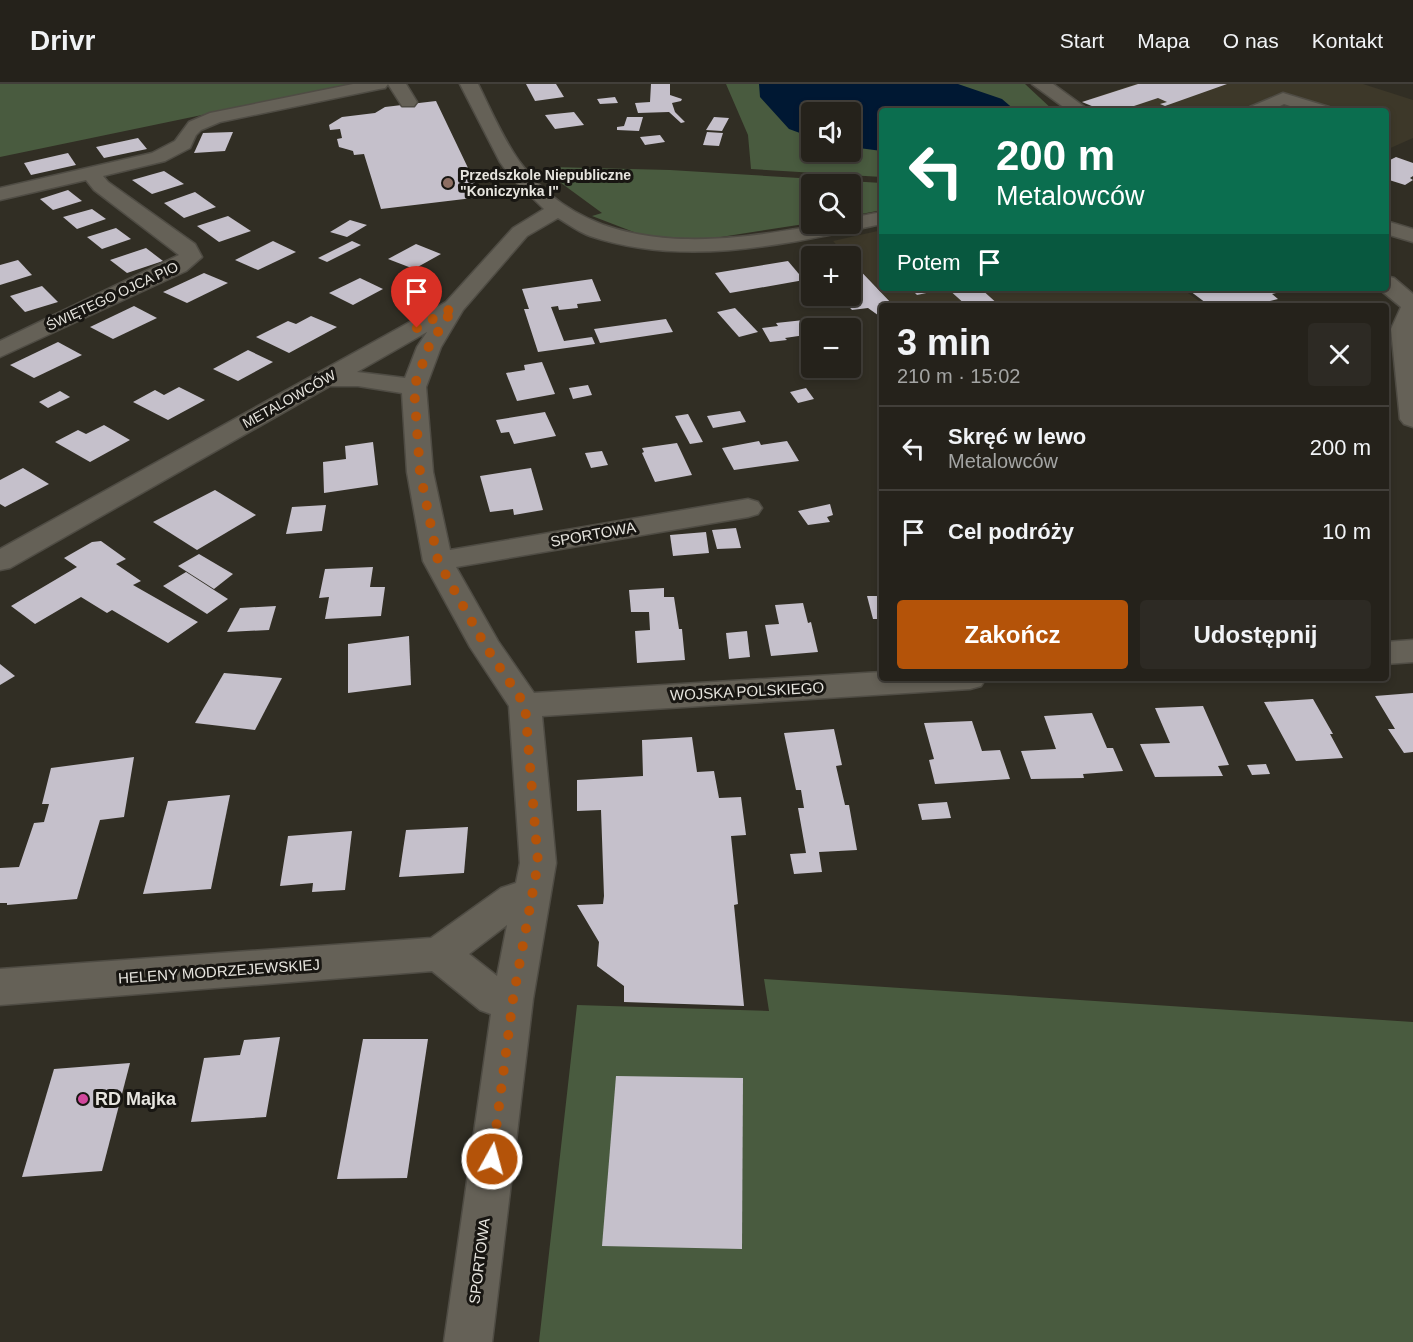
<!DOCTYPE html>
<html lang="pl">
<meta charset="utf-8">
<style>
body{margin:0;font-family:Helvetica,sans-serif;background:#2d2a24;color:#f1f3f6;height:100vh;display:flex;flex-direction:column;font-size:22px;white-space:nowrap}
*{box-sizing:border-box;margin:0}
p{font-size:20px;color:#a3a4a3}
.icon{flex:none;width:33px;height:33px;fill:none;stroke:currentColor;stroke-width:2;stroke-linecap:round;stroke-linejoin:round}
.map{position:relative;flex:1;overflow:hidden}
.side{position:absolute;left:879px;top:219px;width:510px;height:378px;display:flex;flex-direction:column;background:#25221b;border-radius:6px;box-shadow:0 3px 9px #0003,0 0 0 2px #423f3a}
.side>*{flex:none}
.top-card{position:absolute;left:879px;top:24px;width:510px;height:183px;border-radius:6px;box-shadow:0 3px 9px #0003,0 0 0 2px #423f3a;background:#0b6e4f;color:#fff;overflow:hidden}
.controls{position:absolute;left:801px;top:18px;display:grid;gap:12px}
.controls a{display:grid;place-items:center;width:60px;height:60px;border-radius:6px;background:#25221b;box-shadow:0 3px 9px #0003,0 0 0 2px #423f3a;font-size:30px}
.pin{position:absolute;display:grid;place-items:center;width:51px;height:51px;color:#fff;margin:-62px -26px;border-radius:50% 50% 50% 0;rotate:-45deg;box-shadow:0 0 6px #0007}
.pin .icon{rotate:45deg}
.me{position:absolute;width:66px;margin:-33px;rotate:7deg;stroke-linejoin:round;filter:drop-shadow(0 0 4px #0008)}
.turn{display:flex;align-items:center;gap:21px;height:126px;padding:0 18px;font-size:27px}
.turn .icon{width:78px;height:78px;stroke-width:2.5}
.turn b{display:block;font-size:42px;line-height:51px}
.then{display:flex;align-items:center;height:57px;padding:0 18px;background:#0003;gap:12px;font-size:22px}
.round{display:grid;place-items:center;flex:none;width:63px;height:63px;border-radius:6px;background:#2d2a24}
.head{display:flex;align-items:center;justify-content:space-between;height:102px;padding:0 18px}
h1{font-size:36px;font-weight:800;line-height:45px}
.primary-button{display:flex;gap:12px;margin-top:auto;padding:12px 18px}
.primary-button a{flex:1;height:69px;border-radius:6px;background:#b45309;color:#fff;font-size:24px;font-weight:800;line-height:69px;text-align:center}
.primary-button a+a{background:#2d2a24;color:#f1f3f6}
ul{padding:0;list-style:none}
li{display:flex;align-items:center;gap:18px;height:84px;padding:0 18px;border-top:2px solid #423f3a}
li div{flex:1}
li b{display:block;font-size:22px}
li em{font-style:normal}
header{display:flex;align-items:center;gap:36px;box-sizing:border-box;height:84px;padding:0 30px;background:#25221b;border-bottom:2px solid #423f3a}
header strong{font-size:28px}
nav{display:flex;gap:33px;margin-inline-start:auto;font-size:21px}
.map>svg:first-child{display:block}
.built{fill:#3d3829}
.green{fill:#495b3f;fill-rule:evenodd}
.water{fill:#001833}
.building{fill:#c5c0cb}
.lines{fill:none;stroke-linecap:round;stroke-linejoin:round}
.minor-casing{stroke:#4f4c44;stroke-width:3}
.minor{fill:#656157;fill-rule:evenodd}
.route{stroke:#b45309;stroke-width:10;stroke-dasharray:0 18}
.education-dot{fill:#8d6e63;stroke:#181612;stroke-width:2}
.hotel-dot{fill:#d1479c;stroke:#181612;stroke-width:2}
.labels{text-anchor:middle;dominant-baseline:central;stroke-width:6;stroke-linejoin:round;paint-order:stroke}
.far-poi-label{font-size:14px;font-weight:bold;fill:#e7e5df;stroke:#181612;text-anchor:start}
.far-street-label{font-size:14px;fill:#e7e5df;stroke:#181612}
.street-label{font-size:15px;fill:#e7e5df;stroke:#181612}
.near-poi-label{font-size:18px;font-weight:bold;fill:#e7e5df;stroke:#181612;text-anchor:start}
</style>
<header>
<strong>Drivr</strong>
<nav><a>Start</a><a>Mapa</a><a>O nas</a><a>Kontakt</a></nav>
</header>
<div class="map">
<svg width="1413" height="1258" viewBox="0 0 1413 1258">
<rect width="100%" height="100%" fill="#312e24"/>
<g class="built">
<path d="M1135,0H1363L1413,16V54L1386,66V27H1103L1081,18Z"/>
<path d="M882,146V204H1181L1206,222H894L833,157Z"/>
</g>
<g class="green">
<path d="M0,0H351L0,73Z"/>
<path d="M726,0H1025L1054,27H882V93L751,85L748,51ZM812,28H850V68H812Z"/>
<path d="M551,83L670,86L882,99V126L851,132L850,100H812L811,139L708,155H673L639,150L592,132L602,129L557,96Z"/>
<path d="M764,895L1413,938V1258H539L577,921L769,927Z"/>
</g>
<path class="water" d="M759,0H958L1002,15L1016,27H882V67L851,63L850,28H812L811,53L789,45L760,13Z"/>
<g class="building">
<path d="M526,0H556L564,13L535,17Z"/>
<path d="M651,0H670V11L682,15L681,17L672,19L675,28L685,38L681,39L669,28L638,29L635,19L650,18Z"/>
<path d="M1138,0H1227L1165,22L1160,20L1167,18L1158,14L1119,27H1104L1082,18Z"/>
<path d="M615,13L618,19L600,20L597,15Z"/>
<path d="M436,17L480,109L473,114L381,125L364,70L354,71L353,67L339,63L337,55L342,54L340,45L330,46L329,41L342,33L375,29L385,23Z"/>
<path d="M574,28L584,41L555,45L545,31Z"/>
<path d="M627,33H643L639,47L617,46V43L624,42Z"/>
<path d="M714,33L729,34L722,47L706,46Z"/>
<path d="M233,48L225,67L194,69L203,49Z"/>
<path d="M707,48L723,49L719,62L703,61Z"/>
<path d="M660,51L665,58L645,61L640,53Z"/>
<path d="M138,54L147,65L104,74L96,63Z"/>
<path d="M68,69L76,81L31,91L24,79Z"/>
<path d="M1396,73L1413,79V92L1410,94L1413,96L1405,101L1386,95V78Z"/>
<path d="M164,87L184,100L152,110L132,96Z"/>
<path d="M68,106L82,117L53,126L40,115Z"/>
<path d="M195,108L216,123L184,134L164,119Z"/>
<path d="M92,125L106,135L77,145L63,133Z"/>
<path d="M228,132L251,147L219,158L197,142Z"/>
<path d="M350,136L367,141L347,153L330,148Z"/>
<path d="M116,144L131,155L102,165L87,153Z"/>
<path d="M273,157L296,168L258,186L235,176Z"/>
<path d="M352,157L361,161L327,178L318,174Z"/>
<path d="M416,160L441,170L414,185L388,175Z"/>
<path d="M146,164L163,177L127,189L110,176Z"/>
<path d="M18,176L32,191L0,201V181Z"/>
<path d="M850,176L894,222H882V234L868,224L852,226L839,212H850Z"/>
<path d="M788,177L804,196L730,209L715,189Z"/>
<path d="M204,189L228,199L187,219L163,208Z"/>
<path d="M360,194L383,205L353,221L329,209Z"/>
<path d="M592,195L601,217L577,220L578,224L559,226L558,222L551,223L564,257L592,253L595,260L538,268L524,225H529L522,205Z"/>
<path d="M42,202L58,218L25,228L10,212Z"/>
<path d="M910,204H945V205L917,211Z"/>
<path d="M947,204H980L1000,222H967Z"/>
<path d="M1186,204H1285L1288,206L1272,210L1278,215L1249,222H1210Z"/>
<path d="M134,222L157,234L113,255L90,243Z"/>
<path d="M735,224L758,248L739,253L717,228Z"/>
<path d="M311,232L337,243L289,269L256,253L288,237L296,240Z"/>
<path d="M832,233L839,244H812V250L785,254L787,256L770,258L762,244L778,242L776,239Z"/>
<path d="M666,235L673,248L600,259L594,245Z"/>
<path d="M58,258L82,271L34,294L10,281Z"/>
<path d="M248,266L273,278L238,297L213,285Z"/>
<path d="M542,278L555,310L517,317L506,289L525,286L524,281Z"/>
<path d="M588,301L592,311L573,315L569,304Z"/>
<path d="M179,303L205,316L168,336L133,318L155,306L164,311Z"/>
<path d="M806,304L814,315L798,319L790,308Z"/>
<path d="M60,307L70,313L48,324L39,318Z"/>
<path d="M740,327L746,338L713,344L707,332Z"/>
<path d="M545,328L556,352L514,360L509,348L501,349L496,336Z"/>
<path d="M688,330L703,358L690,360L675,332Z"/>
<path d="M104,341L130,356L90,378L55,358L78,346L86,350Z"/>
<path d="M759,357L761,361L787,357L799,377L734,386L722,364Z"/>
<path d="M373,358L378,401L324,409L323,378L346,375L345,362Z"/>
<path d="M677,359L692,391L655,398L642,369L644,368L642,364Z"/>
<path d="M602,367L608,381L591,384L585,369Z"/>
<path d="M23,384L49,400L5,423L0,420V396Z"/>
<path d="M531,384L543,426L514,431L513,425L490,428L480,392Z"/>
<path d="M215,406L256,431L197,466L153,438Z"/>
<path d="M830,420L833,431L827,433L830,438L808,441L798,427Z"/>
<path d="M326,421L322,447L286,450L292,423Z"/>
<path d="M736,444L741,464L717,465L712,446Z"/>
<path d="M706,448L709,469L673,472L670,451Z"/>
<path d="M101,457L126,475L116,480L141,497L133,501L198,538L168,559L112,526L107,529L81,513L35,540L11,522L77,483L64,474L92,458Z"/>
<path d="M199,470L233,490L214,505L178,482Z"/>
<path d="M373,483L370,503H385L381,532L325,535L329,513L319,514L325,485Z"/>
<path d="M186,488L228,515L207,530L163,502Z"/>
<path d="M664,504V513H674L679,545H682L685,576L637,579L635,547L650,546L649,528H631L629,506Z"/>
<path d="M867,512H882V535H873Z"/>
<path d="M803,519L808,539L811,538L818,568L771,572L765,541L779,540L775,521Z"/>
<path d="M276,522L269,546L227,548L240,524Z"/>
<path d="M747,547L750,573L729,575L726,549Z"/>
<path d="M409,552L411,601L348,609V560Z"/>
<path d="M0,580L15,592L0,601Z"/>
<path d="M224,589L282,594L255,646L195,639Z"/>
<path d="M1413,609V668L1404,669L1388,645H1395L1375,612Z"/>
<path d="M1313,615L1333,650H1330L1343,674L1296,677L1264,618Z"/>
<path d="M1203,622L1229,681L1218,682L1223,692L1155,693L1140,660L1170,659L1155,624Z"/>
<path d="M1092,629L1107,664H1113L1123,687L1083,690L1084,694L1031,695L1021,667L1056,665L1044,632Z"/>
<path d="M972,637L982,667L1000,666L1010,695L935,700L929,676L934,675L924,639Z"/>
<path d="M834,645L842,681L836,682L845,721H849L857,766L819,768L822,788L794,790L790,770L806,769L798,724H804L801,706H796L784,649Z"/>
<path d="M692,653L697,688L714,687L719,714L741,713L746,751L731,752L738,820L734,821L744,922L624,918V902L597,882L599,858L577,821L603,820L604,812L601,726L577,727V696L643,692L642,656Z"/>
<path d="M134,673L124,733L100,736L77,815L7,821V819H0V784L19,783L34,739L44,738L49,720H42L51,684Z"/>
<path d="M1266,680L1270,690L1252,691L1247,681Z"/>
<path d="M230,711L211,805L143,810L168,717Z"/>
<path d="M947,718L951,734L922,736L918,720Z"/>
<path d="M468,743L464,789L399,793L406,746Z"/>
<path d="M352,747L345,806L312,808L313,799L280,802L288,752Z"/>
<path d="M280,953L266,1033L191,1038L204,974L240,971L244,956Z"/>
<path d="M363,955H428L407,1094L337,1095Z"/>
<path d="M130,979L102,1087L22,1093L54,985Z"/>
<path d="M616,992L743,994L742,1165L602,1162Z"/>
</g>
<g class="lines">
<defs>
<g id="minor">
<path d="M353,0H388L385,4L379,5L220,38L201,46L196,51L190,64L165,77L103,92L108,98L195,160L202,173L186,187L0,273V257L179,171L94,106L86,96L0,116V104L152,69L175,57L189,38L210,29Z"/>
<path d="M388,0H406L417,18L414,22H402Z"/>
<path d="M460,0H478C491,26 502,53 519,77C571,149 654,161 737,153C775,150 812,140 850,140V134L882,128V140C786,160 686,184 590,152C579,148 568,140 558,134L527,152L463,226L441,263L426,303L433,388L450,466L748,415L758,418L762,424L758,430L748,433L456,483L498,557L534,609L882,588V594H986L981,602L970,605L542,632L556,779L533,915L492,1258H444L491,930L480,926L432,887L0,921V885L431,854L501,804L516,799L520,779L509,622L470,563L423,477L407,388L402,309L358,302H330L10,484L0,486V465L446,218L513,144L544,125L510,92L500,78ZM427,248L417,263L405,294L357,288ZM507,841L497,892L469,870Z"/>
<path d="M1032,0H1053L1090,27H1069Z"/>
<path d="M1283,9L1329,23L1332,27H1305L1284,20L1270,27H1247L1250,23Z"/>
<path d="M1386,137L1413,145V158L1386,150Z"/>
<path d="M1386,192L1394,194L1413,210V343L1404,340L1400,335L1391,245L1401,223L1378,204H1386Z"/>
<path d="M1413,556V578L1386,580V558Z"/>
</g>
</defs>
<use href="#minor" class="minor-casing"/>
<use href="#minor" class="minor"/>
</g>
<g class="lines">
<path class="route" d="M417,244L454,223L429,262L414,303L420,388L438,477L486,563L525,621L538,779L513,915L492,1075"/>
</g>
<circle class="education-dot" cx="448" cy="99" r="6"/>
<circle class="hotel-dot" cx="83" cy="1015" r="6"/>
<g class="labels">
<g class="far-poi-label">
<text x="460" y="91">Przedszkole Niepubliczne<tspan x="460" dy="16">"Koniczynka I"</tspan></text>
</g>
<g class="far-street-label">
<text transform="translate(112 212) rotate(-25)">ŚWIĘTEGO OJCA PIO</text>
<text transform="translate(289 315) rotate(-29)">METALOWCÓW</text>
</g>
<g class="street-label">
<text transform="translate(593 450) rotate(-10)">SPORTOWA</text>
<text transform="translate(747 607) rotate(-3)">WOJSKA POLSKIEGO</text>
<text transform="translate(219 887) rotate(-4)">HELENY MODRZEJEWSKIEJ</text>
<text transform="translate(479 1177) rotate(-83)">SPORTOWA</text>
</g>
<g class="near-poi-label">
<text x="95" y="1015">RD Majka</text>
</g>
</g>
</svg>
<div class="controls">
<a><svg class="icon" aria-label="sound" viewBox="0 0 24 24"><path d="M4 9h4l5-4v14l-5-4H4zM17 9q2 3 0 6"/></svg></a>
<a><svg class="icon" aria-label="search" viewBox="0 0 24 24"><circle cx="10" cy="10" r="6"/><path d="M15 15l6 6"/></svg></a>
<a>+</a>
<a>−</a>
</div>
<div class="pin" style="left:417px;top:244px;background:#d93025"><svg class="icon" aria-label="arrive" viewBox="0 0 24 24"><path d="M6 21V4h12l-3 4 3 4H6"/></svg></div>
<svg class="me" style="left:492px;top:1075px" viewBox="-20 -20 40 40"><circle r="17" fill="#b45309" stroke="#fff" stroke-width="3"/><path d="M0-11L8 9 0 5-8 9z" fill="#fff"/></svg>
<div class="top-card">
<div class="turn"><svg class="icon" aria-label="left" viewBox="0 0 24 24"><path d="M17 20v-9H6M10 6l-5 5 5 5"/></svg><div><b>200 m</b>Metalowców</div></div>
<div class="then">Potem<svg class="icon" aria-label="arrive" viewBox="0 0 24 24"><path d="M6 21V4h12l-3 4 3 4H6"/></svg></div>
</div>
<section class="side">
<div class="head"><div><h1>3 min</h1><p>210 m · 15:02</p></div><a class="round"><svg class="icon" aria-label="close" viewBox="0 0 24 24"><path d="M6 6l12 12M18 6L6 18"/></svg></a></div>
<ul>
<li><svg class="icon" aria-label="left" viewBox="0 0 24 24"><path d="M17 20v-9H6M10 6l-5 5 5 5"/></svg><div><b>Skręć w lewo</b><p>Metalowców</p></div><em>200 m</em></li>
<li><svg class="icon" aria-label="arrive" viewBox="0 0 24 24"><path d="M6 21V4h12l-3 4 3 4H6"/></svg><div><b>Cel podróży</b></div><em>10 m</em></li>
</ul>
<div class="primary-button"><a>Zakończ</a><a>Udostępnij</a></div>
</section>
</div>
